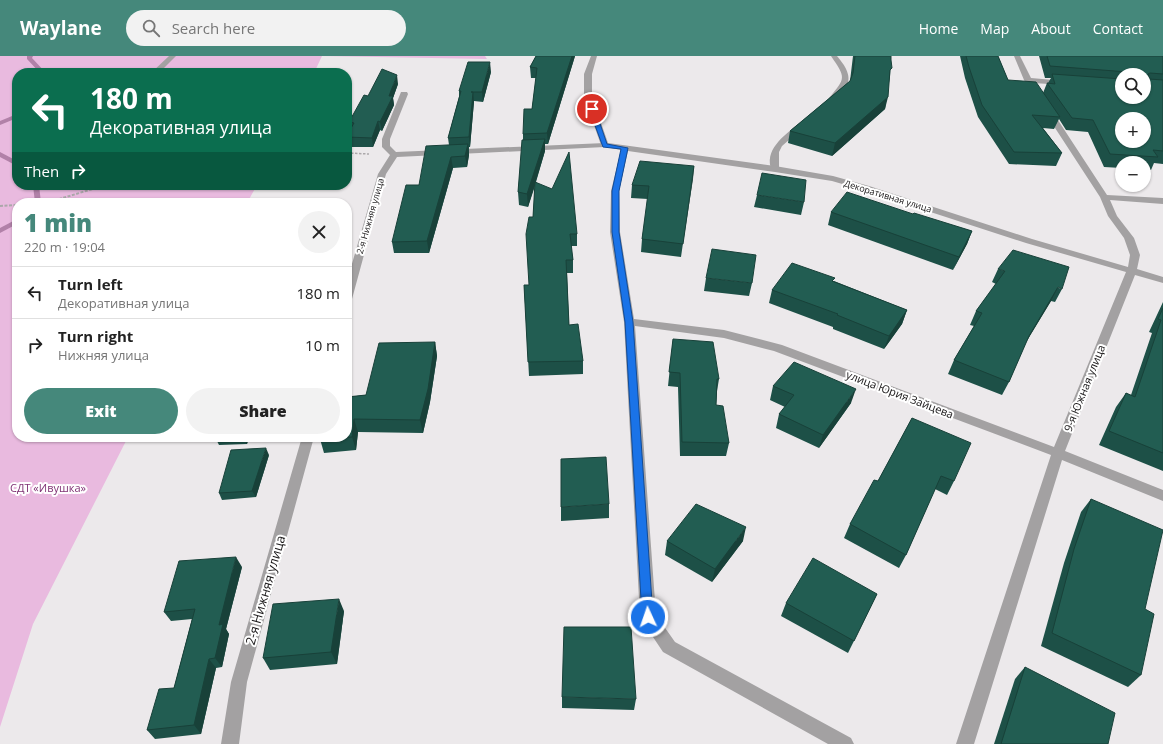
<!DOCTYPE html>
<meta charset="utf-8">
<style>
body{margin:0;font-family:"Open Sans",sans-serif;background:#f2f2f2;color:#222;height:100vh;display:flex;flex-direction:column;font-size:15px;white-space:nowrap}
*{box-sizing:border-box;margin:0}
p{font-size:13px;color:#767676}
.icon{flex:none;width:22px;height:22px;fill:none;stroke:currentColor;stroke-width:2;stroke-linecap:round;stroke-linejoin:round}
.map{position:relative;flex:1;overflow:hidden}
.drawer{position:absolute;left:12px;top:142px;width:340px;height:244px;display:flex;flex-direction:column;background:#fff;border-radius:16px;box-shadow:0 1px 3px #0004}
.drawer>*{flex:none}
.top-card{position:absolute;left:12px;top:12px;width:340px;height:122px;border-radius:16px;box-shadow:0 1px 3px #0004;background:#0b6e4f;color:#fff;overflow:hidden}
.fabs{position:absolute;left:1115px;top:12px;display:grid;gap:8px}
.fabs a{display:grid;place-items:center;width:36px;height:36px;border-radius:50%;background:#fff;box-shadow:0 1px 3px #0004;font-size:20px}
.pin{position:absolute;display:grid;place-items:center;width:34px;height:34px;color:#fff;margin:-17px;border:2px solid #fff;border-radius:50%;box-shadow:0 1px 4px #0007}
.me{position:absolute;width:44px;margin:-22px;rotate:357deg;stroke-linejoin:round;filter:drop-shadow(0 0 3px #0008)}
.turn{display:flex;align-items:center;gap:14px;height:84px;padding:0 12px;font-size:18px}
.turn .icon{width:52px;height:52px;stroke-width:2.5}
.turn b{display:block;font-size:28px;line-height:34px}
.then{display:flex;align-items:center;height:38px;padding:0 12px;background:#0003;gap:8px;font-size:15px}
.round{display:grid;place-items:center;flex:none;width:42px;height:42px;border-radius:21px;background:#f2f2f2}
.headline{display:flex;align-items:center;justify-content:space-between;height:68px;padding:0 12px}
h1{font-size:24px;font-weight:800;line-height:30px;color:#45887b}
.cta{display:flex;gap:8px;margin-top:auto;padding:8px 12px}
.cta a{flex:1;height:46px;border-radius:24px;background:#45887b;color:#fff;font-size:16px;font-weight:800;line-height:46px;text-align:center}
.cta a+a{background:#f2f2f2;color:#222}
ul{padding:0;list-style:none}
li{display:flex;align-items:center;gap:12px;height:52px;padding:0 12px;border-top:1px solid #e0e0e0}
li div{flex:1}
li b{display:block;font-size:15px}
li em{font-style:normal}
header{display:flex;align-items:center;gap:24px;box-sizing:border-box;height:56px;padding:0 20px;background:#45887b;color:#fff}
header strong{font-size:19px}
nav{display:flex;gap:22px;margin-inline-start:auto;font-size:14px}
.search{width:280px;height:36px;background:#f2f2f2;display:flex;align-items:center;gap:10px;box-sizing:border-box;padding:0 14px;border-radius:22px;color:#767676;font-size:15px}
.map>svg:first-child{display:block}
.green{fill:#e9badf}
.lines{fill:none;stroke-linecap:round;stroke-linejoin:round}
.stream{fill:#b181a8;fill-rule:evenodd}
.path-far1{stroke:#aba8aa;stroke-width:1.5;stroke-dasharray:2.5 1.5;stroke-linecap:butt}
.path{stroke:#aba8aa;stroke-width:2;stroke-dasharray:3 1.5;stroke-linecap:butt}
.lane{fill:#a3a1a2;fill-rule:evenodd}
.street{fill:#a3a1a2;fill-rule:evenodd}
.wall{fill:#1d5047;fill-rule:evenodd}
.shaded-wall{fill:#184139}
.building{fill:#225d52;stroke:#184139;fill-rule:evenodd}
.route{fill:#1a73e8;stroke:#114b97}
.labels{text-anchor:middle;dominant-baseline:central;stroke-width:4;stroke-linejoin:round;paint-order:stroke}
.far-street-label{font-size:9px;fill:#181617;stroke:#fff}
.street-label{font-size:11px;fill:#181617;stroke:#fff}
.park-label{font-size:11px;fill:#7f3274;stroke:#fff}
.near-street-label{font-size:13px;fill:#181617;stroke:#fff}
</style>
<header>
<strong>Waylane</strong>
<div class="search"><svg class="icon" aria-label="search" viewBox="0 0 24 24"><circle cx="10" cy="10" r="6"/><path d="M15 15l6 6"/></svg>Search here</div>
<nav><a>Home</a><a>Map</a><a>About</a><a>Contact</a></nav>
</header>
<div class="map">
<svg width="1163" height="688" viewBox="0 0 1163 688">
<rect width="100%" height="100%" fill="#ece9eb"/>
<path class="green" d="M0,0H485L487,3L322,0L314,17H17V129H257L247,147H17V381H128L33,568L0,671Z"/>
<g class="lines">
<g class="stream">
<path d="M27,0H33L32,2L46,17H40L27,3Z"/>
<path d="M17,58V62L0,69V65Z"/>
<path d="M0,96L17,105V110L0,101Z"/>
<path d="M33,129H39L41,147H35Z"/>
<path d="M17,163V168L0,177V172Z"/>
</g>
<path class="path-far1" d="M347,97L369,98"/>
<g class="path">
<path d="M225,129H231"/>
<path d="M46,147L106,129"/>
<path d="M0,150L17,149"/>
</g>
<g class="lane">
<path d="M169,0H176L159,17H151Z"/>
<path d="M831,0H837C847,12 854,23 843,36C840,40 837,43 833,44L829,42C846,22 846,22 831,0Z"/>
<path d="M401,36H407L408,38L390,83V90L396,96L605,87L609,89L605,91L397,101L386,118L352,243L347,246V225L378,118L390,99L382,91V83Z"/>
<path d="M798,68H804L805,70L782,90L779,96V113L778,115H772C763,94 784,80 798,68Z"/>
<path d="M302,381H314L247,626L239,688H221L231,626Z"/>
</g>
<g class="street">
<path d="M591,0H597L592,18V41L608,87L775,110L833,120L869,130L1032,183L1128,211L1130,199L1124,182L1108,160L1100,141L1044,55L1048,53L1052,55L1107,139L1163,142V148L1110,144L1117,160L1134,182L1140,199L1137,213L1163,221V227L1135,219L1065,395L1163,434V445L1062,404L974,688H956L1051,399L774,295L724,282L635,270L656,559L675,586L851,682L854,688H828L663,596L643,566L640,561L624,266L610,176L611,135L621,94L605,91L601,89L584,41V18ZM628,95L775,116L832,125L863,134L1026,187L1126,216L1054,391L782,289L724,274L634,263L620,176L619,135Z"/>
<path d="M1014,0H1020L1031,22L1065,25L1069,27L1065,29L1033,27L1042,39L1038,41H1035L1024,24Z"/>
</g>
</g>
<g class="wall">
<path d="M536,0H575L548,88H545V95L536,126L577,178V190H571L573,204V217H567L569,269L583,305V318L529,320L524,229H529L535,130L528,151L519,149L518,136L523,84V78L532,53L536,22H531L530,11Z"/>
<path d="M853,0H891L890,20L885,53L832,100L788,87L790,75L850,25Z"/>
<path d="M960,0H998L1008,24L1043,37L1047,27H1048L1051,22H1045L1039,0H1163V108L1154,107L1151,114L1144,113V107H1122V112L1104,111L1088,76L1066,74L1059,63L1054,73L1043,72L1062,97L1056,110L1009,108L978,61L965,22ZM1122,19H1144L1122,41Z"/>
<path d="M491,16L483,46L474,45L470,91H469V99L467,111L453,112L429,197H394L392,186L419,129L449,89L448,82L459,41V35Z"/>
<path d="M398,28L393,42L394,49L382,75L380,74L373,91H348L347,87V79L350,73L349,66L368,40Z"/>
<path d="M694,110L681,201L641,196L642,183L648,143L631,142L632,129Z"/>
<path d="M757,139L804,146L801,159L754,151Z"/>
<path d="M831,156L913,158L972,175L967,188L953,214L828,169Z"/>
<path d="M998,213L1062,233L1055,246L1051,245L1026,286L1009,326L1002,339L948,318L954,304L974,270L970,269L976,255L996,228L992,226Z"/>
<path d="M706,222L752,227L749,240L704,235Z"/>
<path d="M834,225L907,254L902,268L884,293L833,273V271L769,247L772,234Z"/>
<path d="M1163,246V415L1099,389L1116,351L1126,337L1131,339L1152,277L1149,276Z"/>
<path d="M673,283L719,323L717,335L716,349L729,387L726,400H680L678,331L668,330Z"/>
<path d="M435,286L437,300L430,346L423,377L358,376L356,394L324,397L320,383L347,341L366,339Z"/>
<path d="M773,330L851,347L819,392L776,372L779,358L785,351L770,344Z"/>
<path d="M912,362L954,425L947,439L935,433L906,499L899,512L844,482L850,468L878,425Z"/>
<path d="M215,381H249L247,388L219,389Z"/>
<path d="M269,399L256,441L222,444L219,437Z"/>
<path d="M1091,443L1145,553L1141,619L1128,631L1041,590L1064,507L1081,456Z"/>
<path d="M609,448V462L561,465V451Z"/>
<path d="M667,485H743L712,526L665,499Z"/>
<path d="M242,511L226,573L229,578L222,611L216,612L201,678L155,683L147,674L174,632L192,563L171,565L164,556Z"/>
<path d="M877,538L848,597L781,560L786,547Z"/>
<path d="M344,555L337,608L270,614L263,602Z"/>
<path d="M1025,611L1108,688H994L1015,623Z"/>
<path d="M562,641L636,643L634,654L562,652Z"/>
</g>
<g class="shaded-wall">
<path d="M572,0H575L548,88L547,77Z"/>
<path d="M490,6L491,16L483,46L482,36Z"/>
<path d="M397,19L398,28L393,42L394,49L382,75L380,66L389,40Z"/>
<path d="M473,36L474,46L470,91L469,81Z"/>
<path d="M888,41L885,53L832,100L835,87Z"/>
<path d="M378,65L380,74L373,91L372,82Z"/>
<path d="M545,83V95L528,151L527,138Z"/>
<path d="M468,88L469,99L467,111L465,100Z"/>
<path d="M451,101L453,112L429,197L427,185Z"/>
<path d="M694,110L693,123L681,201L683,188Z"/>
<path d="M972,175L967,188L953,214L959,201Z"/>
<path d="M1058,231L1051,245L1022,293L1029,280Z"/>
<path d="M907,254L902,268L884,293L889,280Z"/>
<path d="M435,286L437,300L430,346L423,377L420,364Z"/>
<path d="M856,333L851,347L819,392L823,379Z"/>
<path d="M354,363L358,376L356,394L352,381Z"/>
<path d="M243,381H249L247,388Z"/>
<path d="M266,392L269,399L256,441L252,435Z"/>
<path d="M746,471L743,485L712,526L715,513Z"/>
<path d="M236,501L242,511L226,573L229,578L222,611L215,602L219,569Z"/>
<path d="M339,543L344,555L337,608L331,596Z"/>
<path d="M209,603L216,612L201,678L194,669Z"/>
</g>
<g class="building">
<path d="M536,0H572L547,77L523,78L524,53H532L537,12L530,11Z"/>
<path d="M855,0H891V4L892,12L890,14L888,41L835,87L790,75L850,25L853,17Z"/>
<path d="M966,0H998L1008,24L1036,26L1060,61L1032,59L1062,97L1014,96L982,49L969,11Z"/>
<path d="M1047,0H1163V18L1150,17L1148,18L1149,23L1163,24V95L1153,94L1158,101L1110,98L1093,64L1072,62L1047,27L1055,28L1052,18L1122,23V41H1144V19H1129V18L1128,16L1050,10ZM1122,63H1144V85H1122Z"/>
<path d="M468,6H490L482,36H471H473L469,81L448,82L461,35H459Z"/>
<path d="M382,13L397,19L389,40H393L380,66L378,65L372,82L347,81V79L354,67L349,66L364,39L368,40Z"/>
<path d="M545,83L527,138L518,136L522,84Z"/>
<path d="M468,88L465,100L451,101L427,185L392,186L406,129H419L426,90Z"/>
<path d="M569,96L577,178H570L573,204H566L569,269L578,268L583,305L528,306L524,229H529L526,178L529,161H533L535,126L552,133Z"/>
<path d="M640,105L694,110L683,188L642,183L649,130L632,129Z"/>
<path d="M762,117L806,124L804,146L757,139Z"/>
<path d="M847,136L913,158L914,157L972,175L959,201L831,156Z"/>
<path d="M712,193L756,199L752,227L706,222Z"/>
<path d="M1013,194L1069,211L1062,233L1058,231L1029,280L1009,326L954,304L982,257L976,255L1005,215L998,213Z"/>
<path d="M792,207L835,222L832,225L907,254L889,280L837,259L838,258L772,234Z"/>
<path d="M1163,252V397L1109,375L1126,337L1135,341L1161,264L1158,263Z"/>
<path d="M673,283L713,286L719,323H717L716,349L723,350L729,387L682,386L680,317L669,316Z"/>
<path d="M435,286L428,333L420,364L354,363L352,381L320,383V381H347V341L366,339L379,287Z"/>
<path d="M794,306L856,333L823,379L779,358L794,339L773,330Z"/>
<path d="M912,362L971,387L954,425L941,420L906,499L850,468L874,424L878,425Z"/>
<path d="M266,392L252,435L219,437L231,394Z"/>
<path d="M606,401L609,448L561,451V403Z"/>
<path d="M1091,443L1163,474L1145,553L1154,558L1141,619L1052,577L1074,493Z"/>
<path d="M696,448L746,471L715,513L667,485Z"/>
<path d="M236,501L219,569L223,568L215,602L209,603L194,669L147,674L159,633L174,632L195,553L164,556L179,505Z"/>
<path d="M813,502L877,538L854,585L786,547Z"/>
<path d="M339,543L331,596L263,602L273,548Z"/>
<path d="M564,571H631L636,643L562,641Z"/>
<path d="M1025,611L1115,657L1108,688H1001Z"/>
</g>
<path class="route" d="M592,51L595,53L607,88L628,92L619,135V176L633,266L653,561L652,565L648,567L643,565L642,561L625,266L612,176V135L621,93L603,91L589,53Z"/>
<g class="labels">
<g class="far-street-label">
<text transform="translate(888 140) rotate(17)">Декоративная улица</text>
<text transform="translate(370 160) rotate(-74)">2-я Нижняя улица</text>
</g>
<g class="street-label">
<text transform="translate(1084 332) rotate(-68)">9-я Южная улица</text>
<text transform="translate(900 338) rotate(21)">улица Юрия Зайцева</text>
</g>
<g class="park-label">
<text x="48" y="431">СДТ «Ивушка»</text>
</g>
<g class="near-street-label">
<text transform="translate(265 534) rotate(-74)">2-я Нижняя улица</text>
</g>
</g>
</svg>
<div class="fabs">
<a><svg class="icon" aria-label="search" viewBox="0 0 24 24"><circle cx="10" cy="10" r="6"/><path d="M15 15l6 6"/></svg></a>
<a>+</a>
<a>−</a>
</div>
<div class="pin" style="left:592px;top:53px;background:#d93025"><svg class="icon" aria-label="arrive" viewBox="0 0 24 24"><path d="M6 21V4h12l-3 4 3 4H6"/></svg></div>
<svg class="me" style="left:648px;top:561px" viewBox="-20 -20 40 40"><circle r="17" fill="#1a73e8" stroke="#fff" stroke-width="3"/><path d="M0-11L8 9 0 5-8 9z" fill="#fff"/></svg>
<div class="top-card">
<div class="turn"><svg class="icon" aria-label="left" viewBox="0 0 24 24"><path d="M17 20v-9H6M10 6l-5 5 5 5"/></svg><div><b>180 m</b>Декоративная улица</div></div>
<div class="then">Then<svg class="icon" aria-label="right" viewBox="0 0 24 24"><path d="M7 20v-9h11M14 6l5 5-5 5"/></svg></div>
</div>
<section class="drawer">
<div class="headline"><div><h1>1 min</h1><p>220 m · 19:04</p></div><a class="round"><svg class="icon" aria-label="close" viewBox="0 0 24 24"><path d="M6 6l12 12M18 6L6 18"/></svg></a></div>
<ul>
<li><svg class="icon" aria-label="left" viewBox="0 0 24 24"><path d="M17 20v-9H6M10 6l-5 5 5 5"/></svg><div><b>Turn left</b><p>Декоративная улица</p></div><em>180 m</em></li>
<li><svg class="icon" aria-label="right" viewBox="0 0 24 24"><path d="M7 20v-9h11M14 6l5 5-5 5"/></svg><div><b>Turn right</b><p>Нижняя улица</p></div><em>10 m</em></li>
</ul>
<div class="cta"><a>Exit</a><a>Share</a></div>
</section>
</div>
